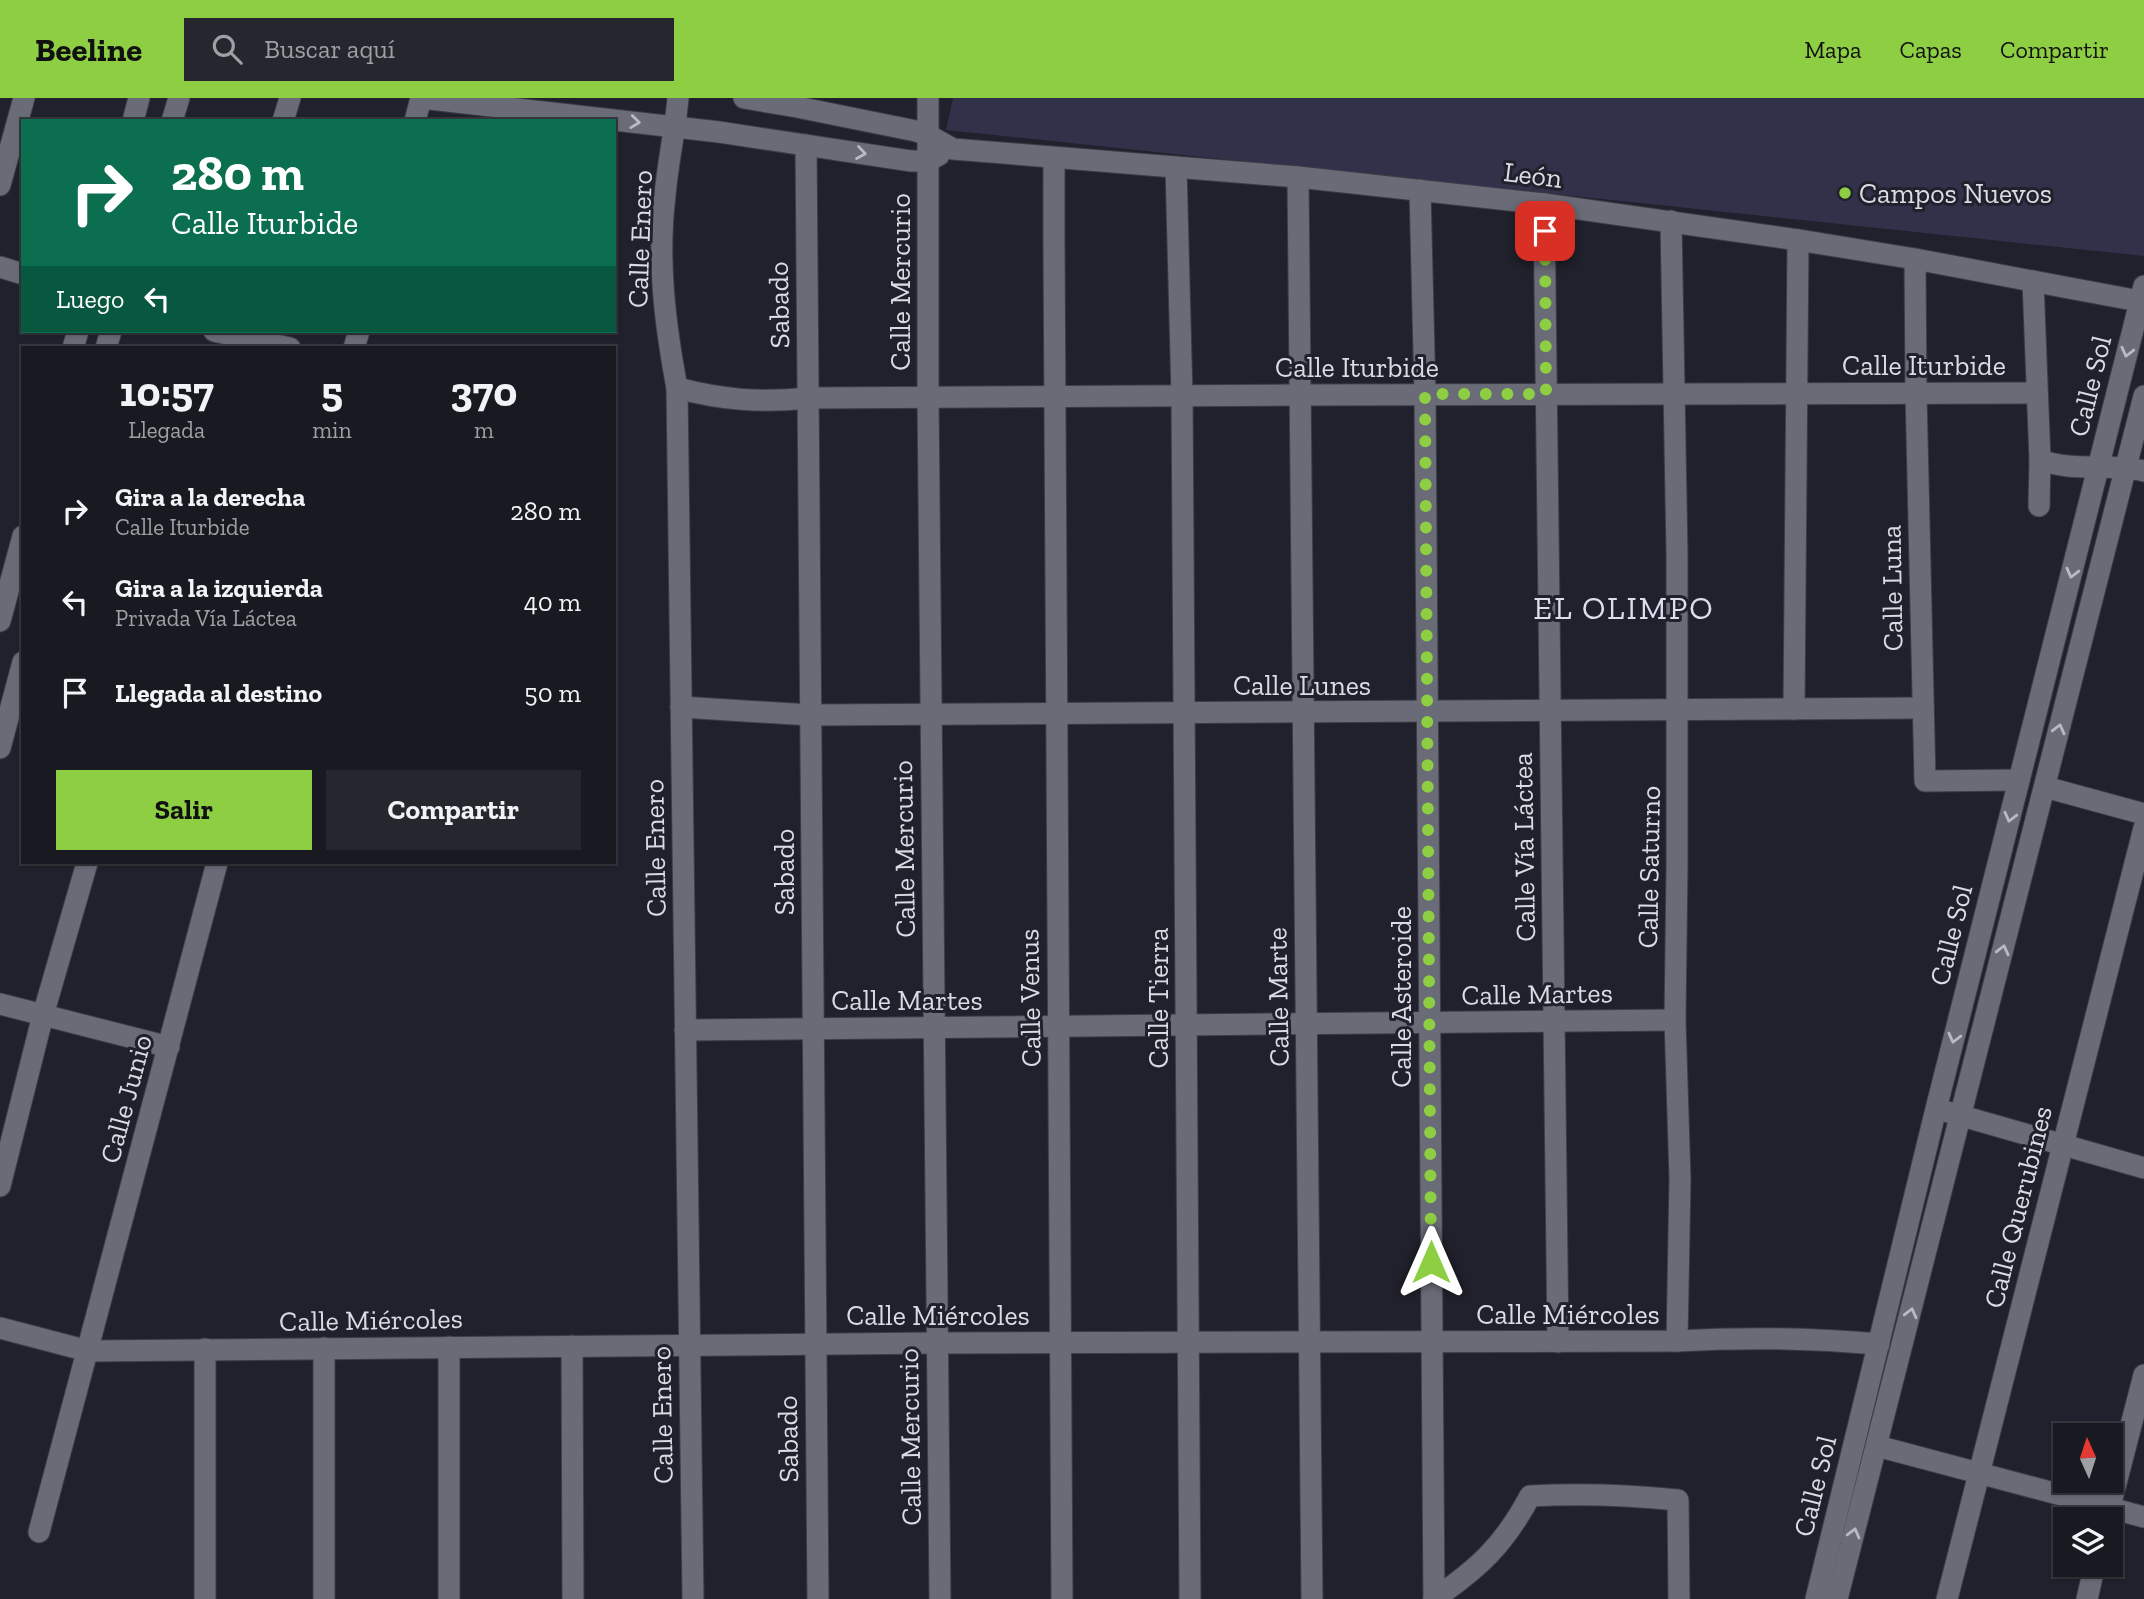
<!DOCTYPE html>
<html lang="es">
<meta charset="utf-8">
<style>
body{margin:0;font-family:"Zilla Slab",serif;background:#25262e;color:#f1f3f6;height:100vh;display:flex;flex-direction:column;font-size:26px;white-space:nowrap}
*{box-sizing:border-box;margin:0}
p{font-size:23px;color:#9fa0a5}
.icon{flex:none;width:38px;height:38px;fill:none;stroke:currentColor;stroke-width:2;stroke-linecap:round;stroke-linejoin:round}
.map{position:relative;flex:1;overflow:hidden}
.side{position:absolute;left:21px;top:248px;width:595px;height:518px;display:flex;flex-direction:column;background:#181921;border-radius:0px;box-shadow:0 2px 5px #0004,0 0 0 2px #36383f}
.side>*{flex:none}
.top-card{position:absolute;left:21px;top:21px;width:595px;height:214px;border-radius:0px;box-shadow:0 2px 5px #0004,0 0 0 2px #36383f;background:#0b6e4f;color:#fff;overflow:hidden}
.needle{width:46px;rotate:357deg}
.controls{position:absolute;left:2053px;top:1325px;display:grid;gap:14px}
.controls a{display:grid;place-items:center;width:70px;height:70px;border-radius:0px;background:#181921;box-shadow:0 2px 5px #0004,0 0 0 2px #36383f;font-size:35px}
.pin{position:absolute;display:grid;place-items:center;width:60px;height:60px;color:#fff;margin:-30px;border-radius:14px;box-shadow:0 4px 10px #0006}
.me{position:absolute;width:77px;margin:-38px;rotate:0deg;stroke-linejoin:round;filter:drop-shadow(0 0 5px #0008)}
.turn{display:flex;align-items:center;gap:24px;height:147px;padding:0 35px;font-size:32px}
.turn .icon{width:91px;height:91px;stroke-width:2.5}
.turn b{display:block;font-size:49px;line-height:60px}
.then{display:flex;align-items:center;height:66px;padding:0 35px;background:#0003;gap:14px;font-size:26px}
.eta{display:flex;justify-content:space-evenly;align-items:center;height:119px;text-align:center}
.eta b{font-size:42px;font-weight:700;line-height:49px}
.action{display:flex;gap:14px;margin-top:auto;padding:14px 35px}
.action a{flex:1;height:80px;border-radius:0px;background:#8ece43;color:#111;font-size:28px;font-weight:700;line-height:80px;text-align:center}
.action a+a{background:#25262e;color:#f1f3f6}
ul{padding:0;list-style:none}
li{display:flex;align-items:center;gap:21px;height:91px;padding:0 35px}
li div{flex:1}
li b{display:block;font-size:26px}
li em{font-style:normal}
header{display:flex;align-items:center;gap:42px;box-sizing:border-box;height:98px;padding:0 35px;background:#8ece43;color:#111}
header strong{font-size:33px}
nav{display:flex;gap:38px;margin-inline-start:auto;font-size:24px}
.search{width:490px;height:63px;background:#25262e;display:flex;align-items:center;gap:18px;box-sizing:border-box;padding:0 24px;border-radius:0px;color:#9fa0a5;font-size:26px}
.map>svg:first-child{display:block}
.green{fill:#31324a}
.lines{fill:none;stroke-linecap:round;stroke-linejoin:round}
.minor-casing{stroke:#3c3d46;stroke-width:23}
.minor{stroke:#696b77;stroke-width:21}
.oneway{stroke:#b9bac3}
.route{stroke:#8ece43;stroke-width:12;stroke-dasharray:0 21.6}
.poi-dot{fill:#8ece43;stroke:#20212c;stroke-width:2.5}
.labels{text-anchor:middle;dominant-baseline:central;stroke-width:6;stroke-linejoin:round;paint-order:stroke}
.street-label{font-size:28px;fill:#dbdce3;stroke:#20212c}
.poi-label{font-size:28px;fill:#dbdce3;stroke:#20212c;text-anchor:start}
.quarter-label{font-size:32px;letter-spacing:2px;fill:#dddeed;stroke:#20212c}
</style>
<header>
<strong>Beeline</strong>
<div class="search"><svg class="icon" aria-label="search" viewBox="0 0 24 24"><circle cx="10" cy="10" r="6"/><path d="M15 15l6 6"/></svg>Buscar aquí</div>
<nav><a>Mapa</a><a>Capas</a><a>Compartir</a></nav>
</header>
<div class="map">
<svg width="2144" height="1501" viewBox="0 0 2144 1501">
<rect width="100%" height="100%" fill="#20212c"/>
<path class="green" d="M953,0H2144V158L946,32Z"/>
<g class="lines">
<defs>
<g id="minor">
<path d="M421,0L719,34L911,63H928L939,57"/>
<path d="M678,0C675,33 668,64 665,97C657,162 665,226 677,290L693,1501"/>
<path d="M744,0L797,9L916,33L928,37L953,51L1298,79L1544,106L1798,142L1915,161L2144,204"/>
<path d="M928,0V299L940,1501"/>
<path d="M133,23L139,0"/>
<path d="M172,23L179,0"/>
<path d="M283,23L290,0"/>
<path d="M415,23L421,0"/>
<path d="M806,47L818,1501"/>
<path d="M1054,61C1053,541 1062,1021 1062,1501"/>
<path d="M1176,69L1182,298L1190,1501"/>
<path d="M1298,79L1312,1501"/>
<path d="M0,87L24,0"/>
<path d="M1420,92L1425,297L1434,1501"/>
<path d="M1544,106L1558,1244"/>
<path d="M1671,123L1677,456V768L1675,922L1680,1081L1677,1243"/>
<path d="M1915,161L1916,295L1925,683L2019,682"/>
<path d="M0,169L23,176"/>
<path d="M2033,183L2040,362L2039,408"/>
<path d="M214,233L290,250"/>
<path d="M73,250L78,233"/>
<path d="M106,250L111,233"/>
<path d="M354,250L359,233"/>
<path d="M677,290C723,302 761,305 808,300L1300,297L2037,295"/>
<path d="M2040,362C2073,374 2110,365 2144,373"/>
<path d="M0,523L23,438"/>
<path d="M681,609L810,617L1923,610"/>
<path d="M1794,611L1798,142"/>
<path d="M0,650L23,564"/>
<path d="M2045,689L2144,716"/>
<path d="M0,906L169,949"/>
<path d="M685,932L1675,922"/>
<path d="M1948,1014L2144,1070"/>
<path d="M0,1088L43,917L87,765"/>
<path d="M0,1230L88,1253L937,1245L1677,1243C1745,1239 1811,1240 1879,1246"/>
<path d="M572,1248L573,1501"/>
<path d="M449,1249V1501"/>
<path d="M324,1250V1501"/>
<path d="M205,1251V1501"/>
<path d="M1877,1348L2144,1419"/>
<path d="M2107,1420L2144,1277"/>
<path d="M39,1434L217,765"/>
<path d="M1434,1501C1479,1470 1504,1447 1530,1398C1580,1395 1628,1397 1678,1402L1679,1501"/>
<path d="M1816,1501L1936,1011L2144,188"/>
<path d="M1837,1501L2144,298"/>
<path d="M1947,1501L2144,730"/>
<path d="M2087,1501L2095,1466"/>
</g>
</defs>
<use href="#minor" class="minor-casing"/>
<use href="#minor" class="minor"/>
</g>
<defs><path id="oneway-chevron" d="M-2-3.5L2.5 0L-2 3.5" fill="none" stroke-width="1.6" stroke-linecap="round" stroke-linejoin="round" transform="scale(1.75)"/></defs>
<g class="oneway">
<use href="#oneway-chevron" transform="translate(635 24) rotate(7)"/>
<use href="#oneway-chevron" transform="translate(861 55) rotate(9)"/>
<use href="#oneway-chevron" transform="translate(2127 254) rotate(104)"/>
<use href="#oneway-chevron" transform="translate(2072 475) rotate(104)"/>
<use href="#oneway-chevron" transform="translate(2059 631) rotate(-76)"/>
<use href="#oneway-chevron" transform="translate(2010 719) rotate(104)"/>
<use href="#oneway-chevron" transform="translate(2003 852) rotate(-76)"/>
<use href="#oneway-chevron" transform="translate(1954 940) rotate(104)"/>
<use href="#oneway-chevron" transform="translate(1911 1215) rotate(-76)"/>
<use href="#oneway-chevron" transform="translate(1854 1435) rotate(-75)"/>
</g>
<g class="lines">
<path class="route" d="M1431,1164L1425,296H1546L1545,133"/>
</g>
<circle class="poi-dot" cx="1845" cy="95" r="7"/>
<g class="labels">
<g class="street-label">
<text transform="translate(1533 77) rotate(7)">León</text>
<text transform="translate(640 141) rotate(-88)">Calle Enero</text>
<text transform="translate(900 184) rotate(-90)">Calle Mercurio</text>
<text transform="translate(779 207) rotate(-91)">Sabado</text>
<text x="1924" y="267">Calle Iturbide</text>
<text x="1357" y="269">Calle Iturbide</text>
<text transform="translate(2090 288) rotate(-76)">Calle Sol</text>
<text transform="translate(1892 490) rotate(-91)">Calle Luna</text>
<text x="1302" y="587">Calle Lunes</text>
<text transform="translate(1524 749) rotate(-91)">Calle Vía Láctea</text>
<text transform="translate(655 750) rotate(-91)">Calle Enero</text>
<text transform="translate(904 751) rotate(-91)">Calle Mercurio</text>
<text transform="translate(1649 769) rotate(-89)">Calle Saturno</text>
<text transform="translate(784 774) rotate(-90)">Sabado</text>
<text transform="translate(1951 837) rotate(-76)">Calle Sol</text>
<text transform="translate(1537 896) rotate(-1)">Calle Martes</text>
<text transform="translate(1278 899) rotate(-91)">Calle Marte</text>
<text transform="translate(1401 899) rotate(-90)">Calle Asteroide</text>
<text transform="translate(1030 900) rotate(-91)">Calle Venus</text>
<text transform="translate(1158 900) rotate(-90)">Calle Tierra</text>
<text x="907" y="902">Calle Martes</text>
<text transform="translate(126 1001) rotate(-75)">Calle Junio</text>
<text transform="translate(2018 1109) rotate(-76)">Calle Querubines</text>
<text x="1568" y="1216">Calle Miércoles</text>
<text x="938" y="1217">Calle Miércoles</text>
<text transform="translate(371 1222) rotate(-1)">Calle Miércoles</text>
<text transform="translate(662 1317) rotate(-91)">Calle Enero</text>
<text transform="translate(910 1339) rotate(-91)">Calle Mercurio</text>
<text transform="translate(788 1341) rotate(-91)">Sabado</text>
<text transform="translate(1815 1388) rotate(-76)">Calle Sol</text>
</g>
<g class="poi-label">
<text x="1859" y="95">Campos Nuevos</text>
</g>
<g class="quarter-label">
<text x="1624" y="510">EL OLIMPO</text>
</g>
</g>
</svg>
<div class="controls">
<a><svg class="needle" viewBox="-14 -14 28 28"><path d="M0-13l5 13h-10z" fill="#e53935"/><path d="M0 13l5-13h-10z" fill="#9fa0a5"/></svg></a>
<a><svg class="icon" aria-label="layers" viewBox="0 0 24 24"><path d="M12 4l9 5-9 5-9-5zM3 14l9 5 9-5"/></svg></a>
</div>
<div class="pin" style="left:1545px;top:133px;background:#d93025"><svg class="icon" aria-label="arrive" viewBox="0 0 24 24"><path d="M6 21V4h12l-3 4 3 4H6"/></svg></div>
<svg class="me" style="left:1431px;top:1164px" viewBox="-20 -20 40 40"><path d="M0-17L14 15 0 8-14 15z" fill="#8ece43" stroke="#fff" stroke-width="4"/></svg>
<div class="top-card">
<div class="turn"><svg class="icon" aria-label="right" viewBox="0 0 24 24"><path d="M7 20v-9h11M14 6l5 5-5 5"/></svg><div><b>280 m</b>Calle Iturbide</div></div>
<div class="then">Luego<svg class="icon" aria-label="left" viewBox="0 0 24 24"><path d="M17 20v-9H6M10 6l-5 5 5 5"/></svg></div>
</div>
<section class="side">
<div class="eta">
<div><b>10:57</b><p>Llegada</p></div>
<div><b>5</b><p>min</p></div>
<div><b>370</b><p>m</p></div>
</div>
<ul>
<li><svg class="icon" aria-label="right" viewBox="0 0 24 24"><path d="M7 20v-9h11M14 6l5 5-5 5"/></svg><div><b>Gira a la derecha</b><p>Calle Iturbide</p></div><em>280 m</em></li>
<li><svg class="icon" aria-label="left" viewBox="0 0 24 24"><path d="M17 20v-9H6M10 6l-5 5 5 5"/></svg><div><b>Gira a la izquierda</b><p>Privada Vía Láctea</p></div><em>40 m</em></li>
<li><svg class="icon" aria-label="arrive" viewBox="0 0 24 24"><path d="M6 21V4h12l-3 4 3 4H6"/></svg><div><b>Llegada al destino</b></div><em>50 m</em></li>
</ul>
<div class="action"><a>Salir</a><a>Compartir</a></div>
</section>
</div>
